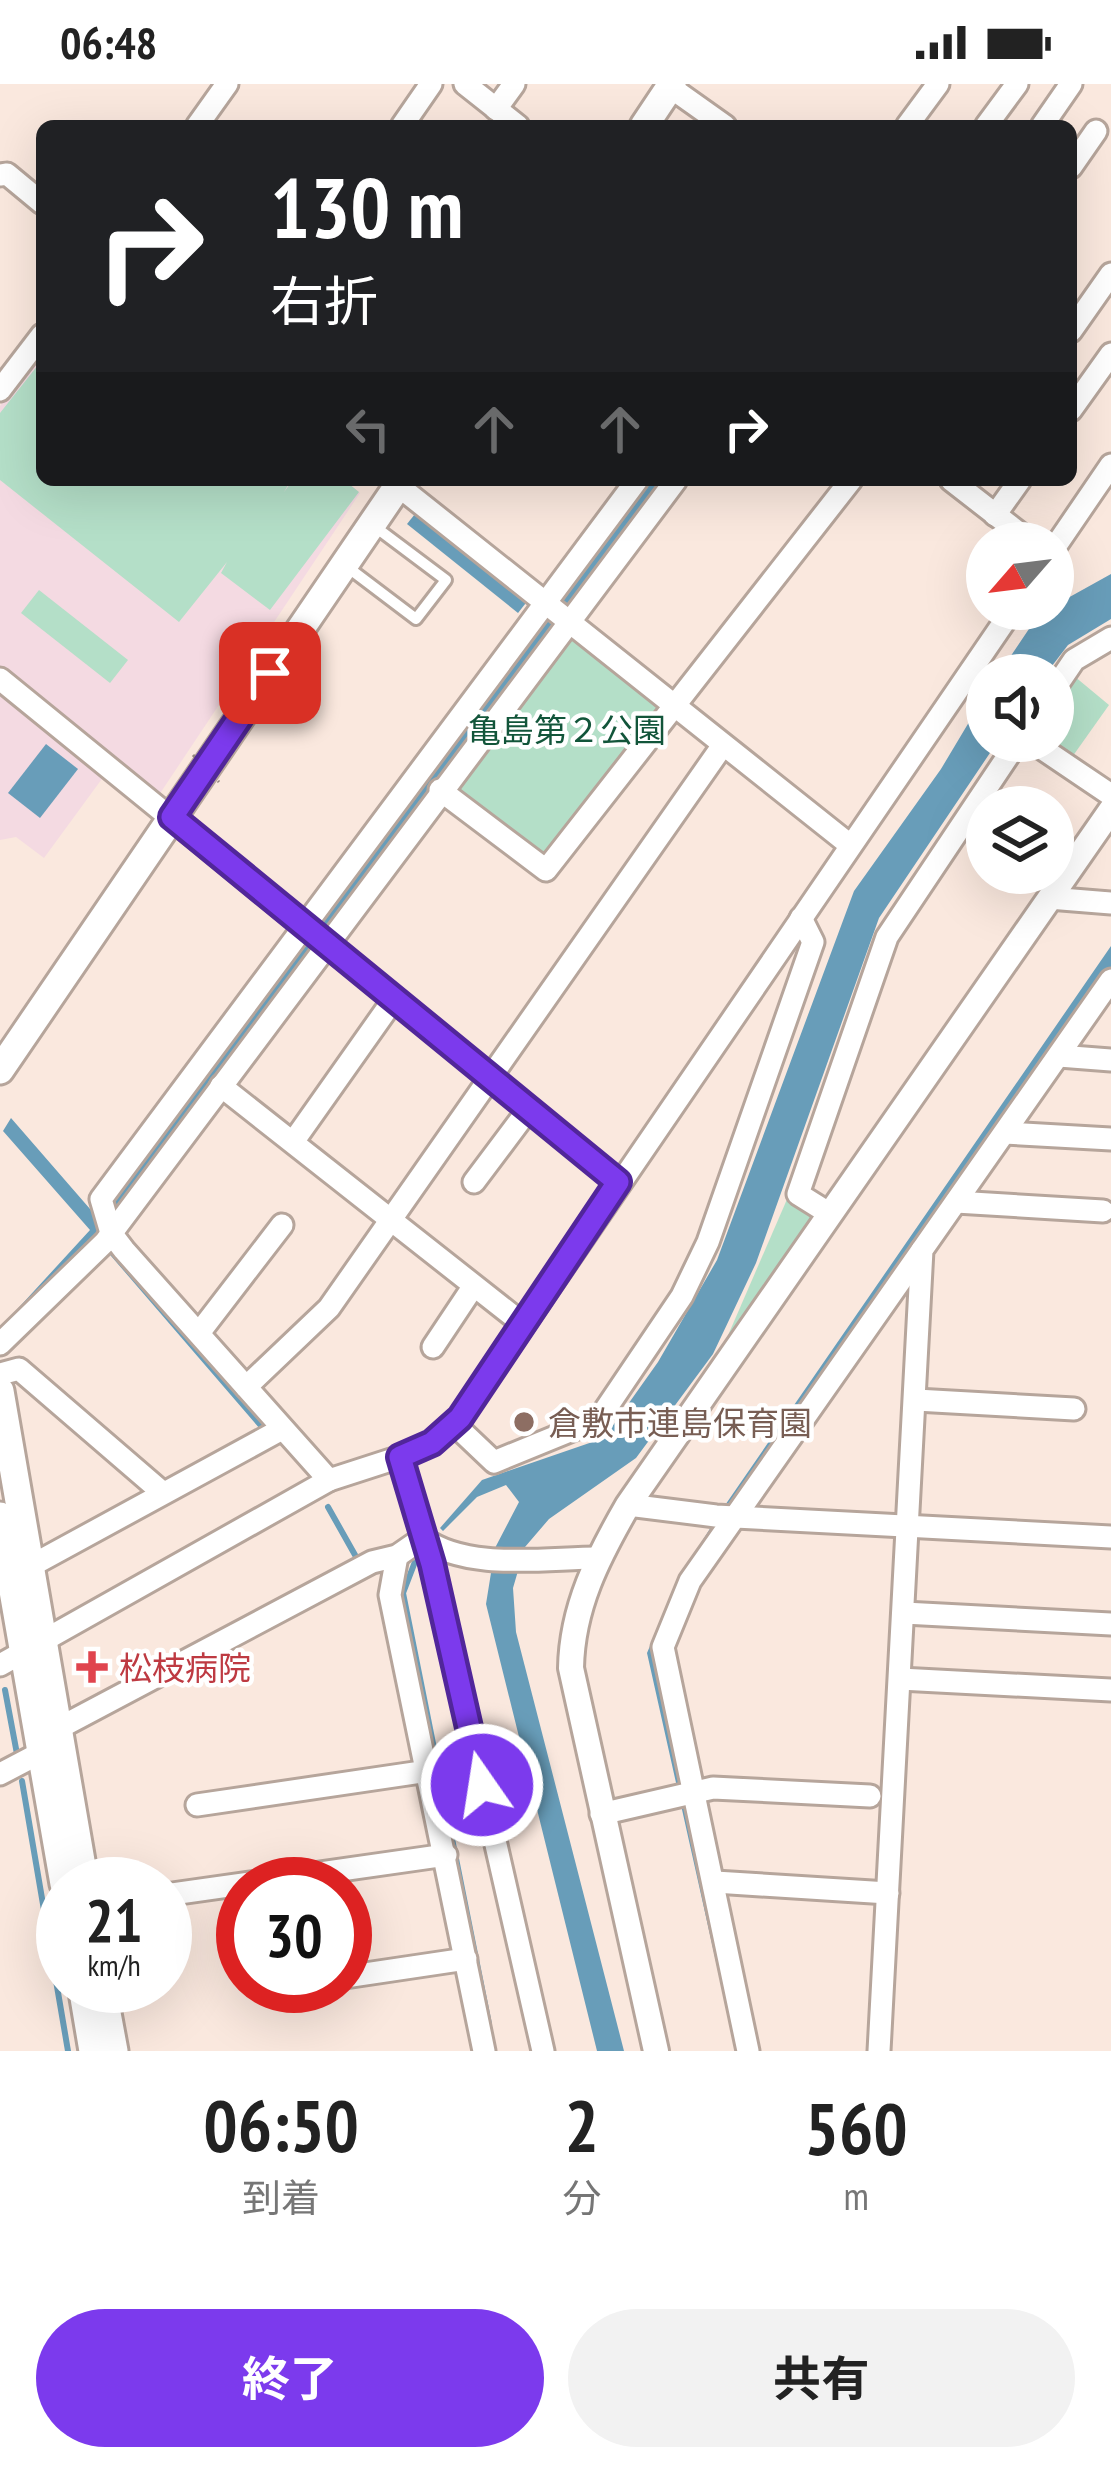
<!DOCTYPE html>
<html lang="ja">
<meta charset="utf-8">
<style>
body{margin:0;font-family:"PT Sans Narrow","Noto Sans JP",sans-serif;background:#f2f2f2;color:#222;height:100vh;display:flex;flex-direction:column;font-size:45px;white-space:nowrap}
*{box-sizing:border-box;margin:0}
p{font-size:39px;color:#767676}
.icon{flex:none;width:66px;height:66px;fill:none;stroke:currentColor;stroke-width:2;stroke-linecap:round;stroke-linejoin:round}
.map{position:relative;height:1967px;overflow:hidden}
.sheet{display:flex;flex-direction:column;background:#fff;flex:1}
.sheet>*{flex:none}
.guide{position:absolute;left:36px;top:36px;width:1041px;height:366px;border-radius:18px;box-shadow:0 12px 48px #0002;background:#202124;color:#fff;overflow:hidden}
.needle{width:78px;rotate:242deg}
.buttons{position:absolute;left:966px;top:438px;display:grid;gap:24px}
.buttons a{display:grid;place-items:center;width:108px;height:108px;border-radius:50%;background:#fff;box-shadow:0 12px 48px #0002;font-size:60px}
.speed{position:absolute;left:36px;top:1773px;display:flex;gap:24px;font-size:60px;font-weight:700;text-align:center}
.speed>*{display:grid;place-content:center;width:156px;height:156px;border-radius:50%;background:#fff;box-shadow:0 12px 48px #0002;line-height:1}
.speed small{font-size:30px;font-weight:400}
.speed .limit{border:18px solid #d22;background:#fff;color:#111}
.pin{position:absolute;display:grid;place-items:center;width:102px;height:102px;color:#fff;margin:-51px;border-radius:24px;box-shadow:0 6px 18px #0006}
.me{position:absolute;width:132px;margin:-66px;rotate:347deg;stroke-linejoin:round;filter:drop-shadow(0 0 9px #0008)}
.turn{display:flex;align-items:center;gap:42px;height:252px;padding:0 36px;font-size:54px}
.turn .icon{width:156px;height:156px;stroke-width:2.5}
.turn b{display:block;font-size:84px;line-height:102px}
.lanes{display:flex;align-items:center;height:114px;padding:0 36px;background:#0003;justify-content:center;gap:60px;direction:ltr}
.lanes .off{opacity:.35}
.eta{display:flex;justify-content:space-evenly;align-items:center;height:204px;text-align:center}
.eta b{font-size:72px;font-weight:700;line-height:84px}
.cta{display:flex;gap:24px;margin-top:auto;padding:24px 36px}
.cta a{flex:1;height:138px;border-radius:72px;background:#7c3aed;color:#fff;font-size:48px;font-weight:700;line-height:138px;text-align:center}
.cta a+a{background:#f2f2f2;color:#222}
.status{display:flex;justify-content:space-between;align-items:center;height:84px;padding:0 60px;background:#fff;direction:ltr}
.status svg{height:33px;fill:currentColor}
.map>svg:first-child{display:block}
.education{fill:#f4dae2}
.green{fill:#b4dfc8}
.water{fill:#689db9}
.lines{fill:none;stroke-linecap:round;stroke-linejoin:round}
.stream{stroke:#689db9;stroke-width:6}
.service-casing{stroke:#b6a59b;stroke-width:16}
.minor-casing{stroke:#b6a59b;stroke-width:27}
.tertiary-casing{stroke:#b6a59b;stroke-width:30}
.secondary-casing{stroke:#b6a59b;stroke-width:33}
.service{stroke:#fff;stroke-width:10}
.minor{stroke:#fff;stroke-width:21}
.tertiary{stroke:#fff;stroke-width:24}
.secondary{stroke:#fff;stroke-width:27}
.path-bridge{stroke:#92857e;stroke-width:3;stroke-dasharray:6 6;stroke-linecap:butt}
.route-casing{stroke:#51269a;stroke-width:30}
.route{stroke:#7c3aed;stroke-width:21}
.education-dot{fill:#8d6e63;stroke:#fff;stroke-width:4.5}
.health-dot{fill:#e0444e;stroke:#fff;stroke-width:4.5}
.labels{text-anchor:middle;dominant-baseline:central;stroke-width:9;stroke-linejoin:round;paint-order:stroke}
.park-label{font-size:33px;fill:#12553a;stroke:#fff}
.education-label{font-size:33px;fill:#785e54;stroke:#fff;text-anchor:start}
.health-label{font-size:33px;fill:#be3a42;stroke:#fff;text-anchor:start}
</style>
<div class="status"><b>06:48</b><svg viewBox="0 0 49 12"><path d="M0 12V9h3v3zM5 12V6h3v6zM10 12V3h3v9zM15 12V0h3v12zM26 1h20v11H26zM47 4h2v5h-2z"/></svg></div>
<div class="map">
<svg width="1111" height="1967" viewBox="0 0 1111 1967">
<rect width="100%" height="100%" fill="#fae8de"/>
<path class="education" d="M42,266V396H345L360,409L159,711L115,677L44,774L16,753L0,756V322Z"/>
<g class="green">
<path d="M42,276V396H291L284,408L293,396H344L359,408L270,526L221,489L227,478L179,538L0,396V329Z"/>
<path d="M39,506L128,576L110,599L21,529Z"/>
<path d="M570,552L655,617L658,627L547,777L454,707Z"/>
<path d="M1074,592L1109,621L1070,676L1043,657H1053V622Z"/>
<path d="M788,1113L810,1128L811,1139L716,1279Z"/>
</g>
<g class="water">
<path d="M652,396H667L103,1150L17,1235L12,1231L90,1146L3,1047L11,1034L97,1133Z"/>
<path d="M419,425L529,515L518,529L407,440Z"/>
<path d="M1111,490V535L1068,561L1045,591H998L1039,530Z"/>
<path d="M987,608V657H998L879,834L756,1179L713,1270L636,1374L549,1435L525,1463L513,1504L516,1548L624,1967H597L486,1520L495,1464L519,1418L506,1401L477,1413L443,1447L440,1444L482,1396L604,1354L658,1278L717,1176L854,807L941,685Z"/>
<path d="M46,660L78,685L40,734L8,709Z"/>
<path d="M1111,862V884L657,1564L745,1967H736L647,1569L678,1496L721,1427Z"/>
</g>
<g class="lines">
<g class="stream">
<path d="M109,1165L264,1345"/>
<path d="M328,1423L359,1478"/>
<path d="M418,1470L403,1509L489,1940"/>
<path d="M5,1606L17,1670"/>
<path d="M22,1697L68,1967"/>
</g>
<defs>
<path id="service" d="M346,482L416,535L446,496L374,442"/>
<g id="minor">
<path d="M465,0L518,42"/>
<path d="M670,3L725,42"/>
<path d="M496,25L514,0"/>
<path d="M197,42L227,0"/>
<path d="M402,42L431,0"/>
<path d="M907,42L938,0"/>
<path d="M986,42L1017,0"/>
<path d="M1042,42L1071,0"/>
<path d="M1071,83L1096,47"/>
<path d="M0,91L7,90L42,119"/>
<path d="M1071,247L1111,190"/>
<path d="M0,306L42,251"/>
<path d="M1071,326L1111,270"/>
<path d="M391,396L850,761"/>
<path d="M951,396L1032,459"/>
<path d="M995,431L1020,396"/>
<path d="M1053,466L1111,381"/>
<path d="M0,595L618,1098"/>
<path d="M1053,607L1074,576L1111,554"/>
<path d="M1031,657L1111,711"/>
<path d="M440,706L546,786L851,396"/>
<path d="M1049,814L1111,819"/>
<path d="M1059,972L1111,976"/>
<path d="M221,1002L523,1240"/>
<path d="M1005,1049L1111,1055"/>
<path d="M293,1058L394,915"/>
<path d="M474,1098L528,1026"/>
<path d="M956,1118L1103,1127"/>
<path d="M830,1130L798,1110L887,853L1018,657"/>
<path d="M199,1249L282,1141"/>
<path d="M0,1260L105,1158L676,396"/>
<path d="M433,1263L473,1203"/>
<path d="M0,1290L19,1285L163,1409"/>
<path d="M246,1303L329,1224L723,661"/>
<path d="M916,1316L1074,1325"/>
<path d="M454,1340L494,1378L599,1335L682,1212L708,1158L813,858L801,834"/>
<path d="M400,1373L329,1396L124,1166L111,1149L101,1115L637,396"/>
<path d="M628,1421L716,1432L1111,1453"/>
<path d="M397,1472L390,1511L484,1967"/>
<path d="M27,1484L282,1345"/>
<path d="M904,1529L1111,1540"/>
<path d="M0,1581L329,1396"/>
<path d="M900,1595L1111,1606"/>
<path d="M59,1644L372,1478L397,1472L423,1454C466,1487 545,1474 598,1474"/>
<path d="M0,1690L42,1668"/>
<path d="M197,1721L428,1687"/>
<path d="M601,1730L713,1704L870,1712"/>
<path d="M715,1798L888,1809"/>
<path d="M165,1811L446,1771"/>
<path d="M345,1893L466,1875"/>
<path d="M543,1967L432,1480L400,1373L432,1359L460,1334L1013,525"/>
<path d="M748,1967L663,1563L690,1497L922,1166"/>
<path d="M879,1967L922,1166L1111,896"/>
</g>
<path id="tertiary" d="M656,1967L571,1584C572,1523 598,1473 628,1421L1111,726"/>
<g id="secondary">
<path d="M644,42L672,0"/>
<path d="M0,986L402,396"/>
<path d="M0,1307L85,1800"/>
<path d="M0,1432L64,1800"/>
<path d="M82,1902L93,1967"/>
<path d="M102,1902L114,1967"/>
</g>
</defs>
<use href="#service" class="service-casing"/>
<use href="#minor" class="minor-casing"/>
<use href="#tertiary" class="tertiary-casing"/>
<use href="#secondary" class="secondary-casing"/>
<use href="#service" class="service"/>
<use href="#minor" class="minor"/>
<use href="#tertiary" class="tertiary"/>
<use href="#secondary" class="secondary"/>
<path class="path-bridge" d="M193,671L219,698"/>
</g>
<g class="lines">
<defs>
<path id="route" d="M270,589L172,733L618,1098L460,1334L432,1359L400,1373L432,1480L482,1701"/>
</defs>
<use href="#route" class="route-casing"/>
<use href="#route" class="route"/>
</g>
<circle class="education-dot" cx="524" cy="1338" r="12"/>
<path class="health-dot" d="M86 1565h12v12h12v12h-12v12h-12v-12h-12v-12h12z"/>
<g class="labels">
<g class="park-label">
<text x="567" y="645">亀島第２公園</text>
</g>
<g class="education-label">
<text x="548" y="1338">倉敷市連島保育園</text>
</g>
<g class="health-label">
<text x="119" y="1583">松枝病院</text>
</g>
</g>
</svg>
<div class="buttons">
<a><svg class="needle" viewBox="-14 -14 28 28"><path d="M0-13l5 13h-10z" fill="#e53935"/><path d="M0 13l5-13h-10z" fill="#767676"/></svg></a>
<a><svg class="icon" aria-label="sound" viewBox="0 0 24 24"><path d="M4 9h4l5-4v14l-5-4H4zM17 9q2 3 0 6"/></svg></a>
<a><svg class="icon" aria-label="layers" viewBox="0 0 24 24"><path d="M12 4l9 5-9 5-9-5zM3 14l9 5 9-5"/></svg></a>
</div>
<div class="speed"><div>21<small>km/h</small></div><div class="limit">30</div></div>
<div class="pin" style="left:270px;top:589px;background:#d93025"><svg class="icon" aria-label="arrive" viewBox="0 0 24 24"><path d="M6 21V4h12l-3 4 3 4H6"/></svg></div>
<svg class="me" style="left:482px;top:1701px" viewBox="-20 -20 40 40"><circle r="17" fill="#7c3aed" stroke="#fff" stroke-width="3"/><path d="M0-11L8 9 0 5-8 9z" fill="#fff"/></svg>
<div class="guide">
<div class="turn"><svg class="icon" aria-label="right" viewBox="0 0 24 24"><path d="M7 20v-9h11M14 6l5 5-5 5"/></svg><div><b>130 m</b>右折</div></div>
<div class="lanes"><svg class="icon off" aria-label="left" viewBox="0 0 24 24"><path d="M17 20v-9H6M10 6l-5 5 5 5"/></svg><svg class="icon off" aria-label="ahead" viewBox="0 0 24 24"><path d="M12 20V5M6 11l6-6 6 6"/></svg><svg class="icon off" aria-label="ahead" viewBox="0 0 24 24"><path d="M12 20V5M6 11l6-6 6 6"/></svg><svg class="icon" aria-label="right" viewBox="0 0 24 24"><path d="M7 20v-9h11M14 6l5 5-5 5"/></svg></div>
</div>
</div>
<section class="sheet">
<div class="eta">
<div><b>06:50</b><p>到着</p></div>
<div><b>2</b><p>分</p></div>
<div><b>560</b><p>m</p></div>
</div>
<div class="cta"><a>終了</a><a>共有</a></div>
</section>
